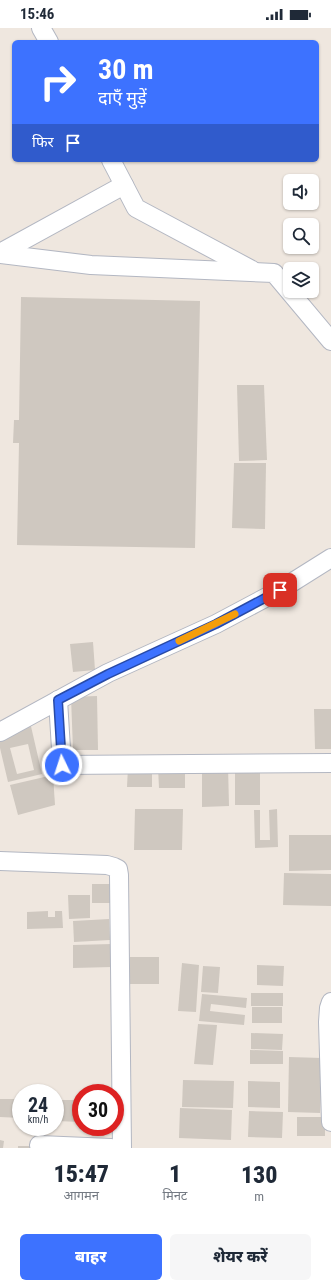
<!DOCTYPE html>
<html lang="hi">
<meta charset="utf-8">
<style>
body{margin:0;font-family:"Roboto Condensed","Noto Sans Devanagari",sans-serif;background:#f6f6f7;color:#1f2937;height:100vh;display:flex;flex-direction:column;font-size:15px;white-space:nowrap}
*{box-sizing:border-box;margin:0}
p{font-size:13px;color:#747a83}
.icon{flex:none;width:22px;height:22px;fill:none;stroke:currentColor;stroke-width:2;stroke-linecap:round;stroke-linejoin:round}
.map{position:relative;height:1120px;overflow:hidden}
.sheet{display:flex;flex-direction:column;background:#fff;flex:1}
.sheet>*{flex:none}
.banner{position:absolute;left:12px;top:12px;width:307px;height:122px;border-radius:6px;box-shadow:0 1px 3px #0004;background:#3d72ff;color:#fff;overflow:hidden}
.buttons{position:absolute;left:283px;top:146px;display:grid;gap:8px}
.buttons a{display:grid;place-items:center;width:36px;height:36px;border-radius:6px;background:#fff;box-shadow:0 1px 3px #0004;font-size:20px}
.speed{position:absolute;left:12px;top:1056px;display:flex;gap:8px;font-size:20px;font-weight:700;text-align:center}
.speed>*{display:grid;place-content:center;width:52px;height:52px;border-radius:50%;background:#fff;box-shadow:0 1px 3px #0004;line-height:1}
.speed small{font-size:10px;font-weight:400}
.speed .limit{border:6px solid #d22;background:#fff;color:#111}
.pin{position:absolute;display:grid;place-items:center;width:34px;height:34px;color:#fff;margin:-17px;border-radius:8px;box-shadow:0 2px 6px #0006}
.me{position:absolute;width:44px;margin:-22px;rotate:356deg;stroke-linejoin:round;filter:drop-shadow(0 0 3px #0008)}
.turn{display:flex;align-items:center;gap:14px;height:84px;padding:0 20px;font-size:18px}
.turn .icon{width:52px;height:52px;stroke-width:2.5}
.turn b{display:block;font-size:28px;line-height:34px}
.then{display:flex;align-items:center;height:38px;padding:0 20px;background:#0003;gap:8px;font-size:15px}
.eta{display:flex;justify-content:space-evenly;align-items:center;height:68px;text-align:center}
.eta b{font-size:24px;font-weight:800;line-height:28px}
.primary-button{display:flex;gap:8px;margin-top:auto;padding:8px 20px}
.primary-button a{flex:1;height:46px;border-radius:6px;background:#3d72ff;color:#fff;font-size:16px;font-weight:800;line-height:46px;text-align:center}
.primary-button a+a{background:#f6f6f7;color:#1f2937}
.status{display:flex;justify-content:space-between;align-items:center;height:28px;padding:0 20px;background:#fff;direction:ltr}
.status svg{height:11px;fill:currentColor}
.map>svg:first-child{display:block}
.building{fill:#cfc8c0;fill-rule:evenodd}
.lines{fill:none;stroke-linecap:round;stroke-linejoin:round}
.minor-casing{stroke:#b3b7c2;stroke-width:20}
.minor{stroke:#fff;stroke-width:18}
.route-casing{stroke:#284aa6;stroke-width:10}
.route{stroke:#3d72ff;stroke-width:7}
.slow{stroke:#f59e0b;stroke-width:7}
</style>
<div class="status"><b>15:46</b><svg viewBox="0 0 49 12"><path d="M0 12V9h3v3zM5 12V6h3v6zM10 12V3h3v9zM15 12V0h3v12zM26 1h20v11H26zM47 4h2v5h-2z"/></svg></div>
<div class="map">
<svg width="331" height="1120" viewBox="0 0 331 1120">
<rect width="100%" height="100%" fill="#efe7df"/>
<g class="building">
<path d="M21,269L200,273L195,520L17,517L19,415H13L14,392H19Z"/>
<path d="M237,357H264L267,432L239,433Z"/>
<path d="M234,435H266L265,501L232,500Z"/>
<path d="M93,614L95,642L73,644L70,616Z"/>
<path d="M97,668L98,722H73L71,669Z"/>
<path d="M314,681H331V721H315Z"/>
<path d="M30,694L42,746L8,754L0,720V706ZM28,716L34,742L17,746L10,720Z"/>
<path d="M228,738L229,778L202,779V739Z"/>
<rect x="235" y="738" width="25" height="39"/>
<path d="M128,739L152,740V759H127Z"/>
<path d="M158,739H185V760H159Z"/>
<path d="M53,747L55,777L18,787L10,757Z"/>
<path d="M135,781H183L182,822H134Z"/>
<path d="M277,781L278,819L255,820L254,782H260V812H270L269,782Z"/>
<path d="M289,807H331V842L289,843Z"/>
<path d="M284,845L331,846V878L283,877Z"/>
<rect x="92" y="856" width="23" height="19"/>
<path d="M68,867H90V890L69,891Z"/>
<path d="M48,883V889H55V883H62L63,900L27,901V884Z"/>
<path d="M109,891L110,912L74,914L73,893Z"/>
<path d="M112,916V939L73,940V917Z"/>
<rect x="130" y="929" width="29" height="27"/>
<path d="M182,935L199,937L196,984L178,983Z"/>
<path d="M257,937L284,938L283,958L257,957Z"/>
<path d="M203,938L220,939L218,965L201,964Z"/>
<rect x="251" y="965" width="32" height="13"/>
<path d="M202,966L247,970L246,980L211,976L210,983L245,987L244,997L199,993Z"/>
<rect x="252" y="979" width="30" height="16"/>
<path d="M198,996L217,997L213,1037L194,1036Z"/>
<path d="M251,1005L283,1006L282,1022L251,1021Z"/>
<path d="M250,1022L283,1023V1036H250Z"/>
<path d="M289,1029L322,1030L320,1085L288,1084Z"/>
<path d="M183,1052L234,1053L233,1080L182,1079Z"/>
<path d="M248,1053L280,1054V1080L248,1079Z"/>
<path d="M0,1071H21V1090L0,1089Z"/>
<path d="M57,1072H81V1094L56,1093Z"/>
<path d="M180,1080L232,1082L231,1112L179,1110Z"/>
<path d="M249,1083L283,1084L282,1110L248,1109Z"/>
<rect x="297" y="1089" width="28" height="19"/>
<path d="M0,1112L4,1113L3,1120H0Z"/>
<rect x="18" y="1118" width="22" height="2"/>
</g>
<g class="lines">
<defs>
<g id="minor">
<path d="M41,0L49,14"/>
<path d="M111,132L136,180L252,242"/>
<path d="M0,225L124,157"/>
<path d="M0,226L91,237L274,245L331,313"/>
<path d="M58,672L62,737L331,735"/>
<path d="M0,704L108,645L216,596L280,562L331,530"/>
<path d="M0,833L107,837L114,839L118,841L119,847L122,1120"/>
<path d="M331,974L329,980L328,994L331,1094"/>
<path d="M39,1117L111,1120"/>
</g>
</defs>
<use href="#minor" class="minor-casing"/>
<use href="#minor" class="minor"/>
</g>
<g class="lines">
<defs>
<path id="route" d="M62,737L58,672L108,646L216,596L280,562"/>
</defs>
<use href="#route" class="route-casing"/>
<use href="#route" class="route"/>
<path class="slow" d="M179,613L235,586"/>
</g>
</svg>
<div class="buttons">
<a><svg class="icon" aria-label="sound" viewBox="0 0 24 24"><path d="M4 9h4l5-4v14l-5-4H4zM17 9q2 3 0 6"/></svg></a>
<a><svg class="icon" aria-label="search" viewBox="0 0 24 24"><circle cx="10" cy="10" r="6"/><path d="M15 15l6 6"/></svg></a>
<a><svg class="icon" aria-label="layers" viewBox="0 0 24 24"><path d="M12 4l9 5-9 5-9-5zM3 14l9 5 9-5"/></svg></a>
</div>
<div class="speed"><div>24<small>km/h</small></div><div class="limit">30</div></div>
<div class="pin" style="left:280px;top:562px;background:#d93025"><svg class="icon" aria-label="arrive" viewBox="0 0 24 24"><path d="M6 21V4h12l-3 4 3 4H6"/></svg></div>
<svg class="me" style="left:62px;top:737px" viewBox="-20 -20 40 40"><circle r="17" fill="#3d72ff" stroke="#fff" stroke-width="3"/><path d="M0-11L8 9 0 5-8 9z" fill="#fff"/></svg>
<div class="banner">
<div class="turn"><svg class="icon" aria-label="right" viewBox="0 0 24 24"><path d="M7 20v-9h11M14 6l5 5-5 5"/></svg><div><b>30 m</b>दाएँ मुड़ें</div></div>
<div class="then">फिर<svg class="icon" aria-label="arrive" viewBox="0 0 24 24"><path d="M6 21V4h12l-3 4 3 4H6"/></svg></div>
</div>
</div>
<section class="sheet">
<div class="eta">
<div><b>15:47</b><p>आगमन</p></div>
<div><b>1</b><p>मिनट</p></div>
<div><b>130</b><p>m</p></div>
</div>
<div class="primary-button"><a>बाहर</a><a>शेयर करें</a></div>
</section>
